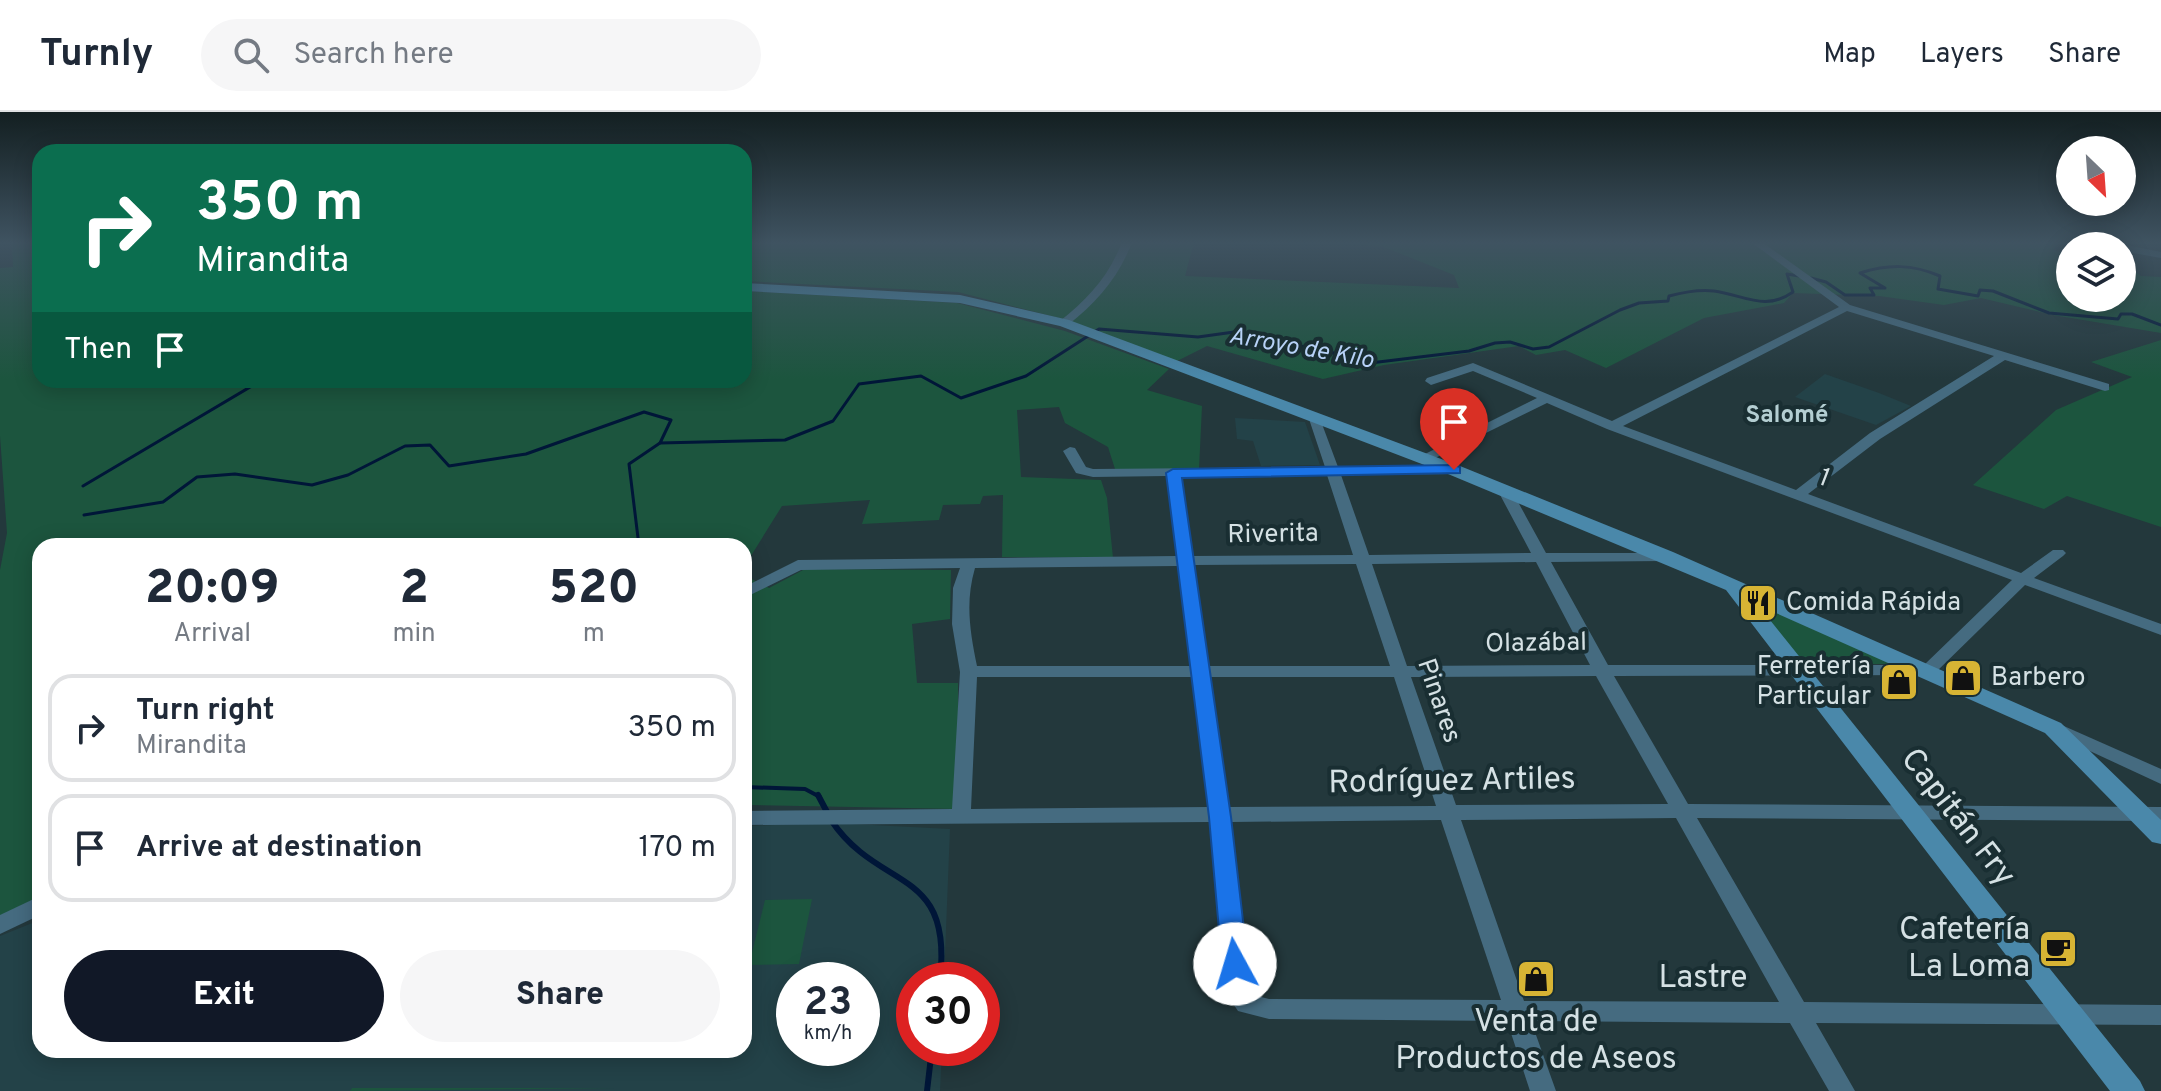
<!DOCTYPE html>
<meta charset="utf-8">
<style>
body{margin:0;font-family:Overpass,sans-serif;background:#f6f6f7;color:#1f2937;height:100vh;display:flex;flex-direction:column;font-size:30px;white-space:nowrap}
*{box-sizing:border-box;margin:0}
p{font-size:26px;color:#747a83}
.icon{flex:none;width:44px;height:44px;fill:none;stroke:currentColor;stroke-width:2;stroke-linecap:round;stroke-linejoin:round}
.map{position:relative;flex:1;overflow:hidden}
.sheet{position:absolute;left:32px;top:426px;width:720px;height:520px;display:flex;flex-direction:column;background:#fff;border-radius:24px;box-shadow:0 4px 20px #0003}
.sheet>*{flex:none}
.guide{position:absolute;left:32px;top:32px;width:720px;height:244px;border-radius:24px;box-shadow:0 4px 20px #0003;background:#0b6e4f;color:#fff;overflow:hidden}
.needle{width:52px;rotate:155deg}
.fabs{position:absolute;left:2056px;top:24px;display:grid;gap:16px}
.fabs a{display:grid;place-items:center;width:80px;height:80px;border-radius:50%;background:#fff;box-shadow:0 4px 20px #0003;font-size:40px}
.speed{position:absolute;left:776px;top:850px;display:flex;gap:16px;font-size:40px;font-weight:700;text-align:center}
.speed>*{display:grid;place-content:center;width:104px;height:104px;border-radius:50%;background:#fff;box-shadow:0 4px 20px #0003;line-height:1}
.speed small{font-size:20px;font-weight:400}
.speed .limit{border:12px solid #d22;background:#fff;color:#111}
.pin{position:absolute;display:grid;place-items:center;width:68px;height:68px;color:#fff;margin:-82px -34px;border-radius:50% 50% 50% 0;rotate:-45deg;box-shadow:0 0 8px #0007}
.pin .icon{rotate:45deg}
.me{position:absolute;width:88px;margin:-44px;rotate:354deg;stroke-linejoin:round;filter:drop-shadow(0 0 6px #0008)}
.turn{display:flex;align-items:center;gap:28px;height:168px;padding:0 32px;font-size:36px}
.turn .icon{width:104px;height:104px;stroke-width:2.5}
.turn b{display:block;font-size:56px;line-height:68px}
.then{display:flex;align-items:center;height:76px;padding:0 32px;background:#0003;gap:16px;font-size:30px}
.eta{display:flex;justify-content:space-evenly;align-items:center;height:136px;text-align:center}
.eta b{font-size:48px;font-weight:800;line-height:56px}
.cta{display:flex;gap:16px;margin-top:auto;padding:16px 32px}
.cta a{flex:1;height:92px;border-radius:48px;background:#111827;color:#fff;font-size:32px;font-weight:800;line-height:92px;text-align:center}
.cta a+a{background:#f6f6f7;color:#1f2937}
ul{padding:0;list-style:none}
li{display:flex;align-items:center;gap:24px;height:108px;margin:0 16px 12px;padding:0 16px;border:4px solid #e0e1e3;border-radius:24px}
li div{flex:1}
li b{display:block;font-size:30px}
li em{font-style:normal}
header{display:flex;align-items:center;gap:48px;box-sizing:border-box;height:112px;padding:0 40px;background:#fff;border-bottom:2px solid #e0e1e3}
header strong{font-size:38px}
nav{display:flex;gap:44px;margin-inline-start:auto;font-size:28px}
.search{width:560px;height:72px;background:#f6f6f7;display:flex;align-items:center;gap:20px;box-sizing:border-box;padding:0 28px;border-radius:44px;color:#747a83;font-size:30px}
.map>svg:first-child{display:block}
.built{fill:#234248;fill-rule:evenodd}
.green{fill:#1c553e}
.lines{fill:none;stroke-linecap:round;stroke-linejoin:round}
.stream-far2{stroke:#001638;stroke-width:3}
.stream-far1{stroke:#001638;stroke-width:4}
.stream{stroke:#001638;stroke-width:6}
.street{fill:#456b80;fill-rule:evenodd}
.secondary{fill:#4a88aa;fill-rule:evenodd}
.route{fill:#1a73e8;stroke:#114b97;stroke-width:2}
.labels{text-anchor:middle;dominant-baseline:central;stroke-width:8;stroke-linejoin:round;paint-order:stroke}
.far-water-label{font-size:24px;font-style:italic;fill:#b7d2f7;stroke:#192e32}
.far-neighbourhood-label{font-size:24px;font-weight:bold;fill:#b4ced2;stroke:#192e32}
.street-label{font-size:26px;fill:#d5e1e4;stroke:#192e32}
.poi-label{font-size:26px;fill:#d5e1e4;stroke:#192e32;text-anchor:start}
.near-street-label{font-size:32px;fill:#d5e1e4;stroke:#192e32}
.near-poi-label{font-size:32px;fill:#d5e1e4;stroke:#192e32;text-anchor:end}
</style>
<header>
<strong>Turnly</strong>
<div class="search"><svg class="icon" aria-label="search" viewBox="0 0 24 24"><circle cx="10" cy="10" r="6"/><path d="M15 15l6 6"/></svg>Search here</div>
<nav><a>Map</a><a>Layers</a><a>Share</a></nav>
</header>
<div class="map">
<svg width="2161" height="979" viewBox="0 0 2161 979">
<rect width="100%" height="100%" fill="#23383c"/>
<g class="built">
<path d="M1825,262L1879,281L1911,294L1876,313L1795,285Z"/>
<path d="M1235,306L1305,310L1320,353L1261,354L1253,329L1237,327Z"/>
<path d="M833,711L950,717L944,868H914V936H942L940,979H0V824L40,808V938H744V714ZM794,868H862V936H794Z"/>
</g>
<g class="green">
<path d="M12,130H40V268H744V179L957,191L1065,219L1169,257L1147,278L1202,294L1199,357H1115L1108,335L1065,311L1059,295L1017,298L1021,365L1101,368L1107,386L1113,446L1002,445L1003,383L983,384L980,392L943,393L939,408L862,412L870,388L782,394L744,455V434H40V791L0,811V458L7,421L0,324V156L13,155Z"/>
<path d="M744,130H1194L1185,164L1459,176L1454,163L1381,134L1308,130H2059L2053,138L2070,143V186H2122V150L2141,164L2161,165V221L2053,203L1981,186L1944,193L1879,184L1793,181L1784,191L1704,206L1606,256L1565,238L1536,243L1519,234L1384,253L1323,267L1207,234L1177,249L1063,207L958,180L744,169Z"/>
<path d="M2161,228V415L2067,384L2044,397L1973,373L2056,298L2132,265L2091,250Z"/>
<path d="M805,457L951,458L950,507L912,512L917,571H958V697L744,693V463L769,476Z"/>
<path d="M1749,485L1902,552H1804Z"/>
<path d="M812,787L799,852L749,853L765,788Z"/>
<path d="M352,976H615L350,979Z"/>
</g>
<g class="lines">
<g class="stream-far2">
<path d="M1811,166L1826,170L1845,183H1874L1870,176H1885L1860,161C1889,152 1912,152 1940,164L1938,177L1978,184L1980,178L1993,179L2049,201L2118,207L2121,202H2132L2161,213"/>
<path d="M83,374L262,268"/>
<path d="M84,403L163,390L197,365L235,362L312,373L348,363L405,334L430,333L449,354L526,342L644,300L671,308L660,331L785,328L833,309L859,272L921,264L961,286L1026,264L1099,217L1198,225L1234,220L1293,235L1315,234L1362,252L1469,239L1495,231L1510,230L1533,237L1549,235L1620,198L1639,191L1668,189L1669,184C1684,180 1698,177 1714,179C1744,183 1765,200 1793,180L1787,162L1799,164"/>
<path d="M639,434L629,352L660,331"/>
</g>
<path class="stream-far1" d="M744,675L805,677L820,685"/>
<g class="stream">
<path d="M818,683L827,700"/>
<path d="M831,708C880,781 953,753 940,868"/>
<path d="M927,979L932,936"/>
</g>
<g class="street">
<path d="M1122,130H1132C1119,165 1097,190 1068,213H1060V209C1088,187 1109,164 1122,130Z"/>
<path d="M1751,130H1762L1850,193L2109,272V278L2105,279L2005,248L1880,327L1808,382L2021,461L2053,438H2063L2066,441L2063,444L2034,466L2161,512V523L2025,473L1934,562L1928,563L1614,564L1688,692L2161,695V709L1697,706L1804,890L2161,893V913L1816,911L1855,979H1829L1790,911L1531,909L1556,979H1530L1507,909L1269,907L1238,899L1226,881L1210,710L744,713V699L952,697L960,560L952,512L953,476L960,456L801,458L744,486V475L798,448L1177,444L1167,364L1093,365L1076,361L1063,339L1070,335L1075,336L1086,355L1093,357L1325,355L1309,307L1311,304H1319L1338,355L1454,354L1461,358L1454,362L1341,363L1369,443L1531,441L1498,379L1505,375L1512,379L1546,441H1669L1672,444L1669,447L1664,449L1551,450L1608,553H1924L2012,468L1607,317L1547,291L1429,349L1424,350L1417,346L1537,286L1473,259L1431,273L1425,269L1427,266L1473,251L1612,309L1839,195ZM1847,199L1994,244L1870,321L1796,378L1623,314ZM1327,363L1353,443L1192,444L1180,364ZM1536,450L1590,553L1407,554L1372,452ZM1356,452L1390,554H1208L1193,453ZM1178,454L1191,554H977C970,520 965,490 975,456ZM1596,564L1668,692L1456,693L1411,565ZM977,565H1192L1209,695L971,697ZM1210,565H1394L1436,694L1229,695ZM1676,706L1779,890L1524,889L1461,708ZM1441,708L1501,888L1269,887L1253,883L1249,878L1231,710Z"/>
<path d="M2096,130H2112L2161,140V146L2122,139V134H2105Z"/>
<path d="M2057,611L2161,657V672L2051,621L2048,617L2051,613Z"/>
<path d="M40,784V803L0,822V803Z"/>
</g>
<path class="secondary" d="M744,171L960,183L1069,208L1460,354L1673,440L2061,611L2161,708V732L2152,730L2045,621L1758,493L2140,969L2145,979H2110L1726,478L1448,362L1060,214L960,191L744,179Z"/>
</g>
<linearGradient id="sky" x2="0" y2="1"><stop stop-color="#131f21"/><stop offset="0.49" stop-color="#3f5361"/><stop offset="1" stop-color="#3f5361" stop-opacity="0"/></linearGradient>
<rect width="2161" height="267" fill="url(#sky)"/>
<path class="route" d="M1454,353L1460,355V361L1182,366L1231,705L1248,852L1244,860L1235,863L1226,860L1222,852L1209,705L1166,361L1173,357Z"/>
<defs>
<symbol id="restaurant-square" viewBox="-11 -11 22 22"><rect x="-9" y="-9" width="18" height="18" rx="4" fill="#d7b434" stroke="#192e32"/><path d="M-5-6h1v4h1v-4h1v4h1v-4h1v5L-1.5 .5V6h-2V.5L-5-1ZM5-6V6H3V1.5H1.5Q1.5-4 5-6Z" fill="#111"/></symbol>
<symbol id="shop-square" viewBox="-11 -11 22 22"><rect x="-9" y="-9" width="18" height="18" rx="4" fill="#d7b434" stroke="#192e32"/><path d="M-5-2.5h2.3a2.7 3.5 0 0 1 5.4 0H5L5.5 6h-11ZM-1.5-2.5h3a1.5 2.3 0 0 0-3 0Z" fill="#111"/></symbol>
<symbol id="cafe-square" viewBox="-11 -11 22 22"><rect x="-9" y="-9" width="18" height="18" rx="4" fill="#d7b434" stroke="#192e32"/><path d="M-5.5-4.5H6V0H3Q3 3.5 0 3.5H-2.5Q-5.5 3.5-5.5 0ZM3-3.2v2h1.7v-2ZM-6 4.5H4V6H-6Z" fill="#111"/></symbol>
</defs>
<g fill-rule="evenodd">
<use href="#restaurant-square" x="1736" y="469" width="44" height="44"/>
<use href="#shop-square" x="1941" y="544" width="44" height="44"/>
<use href="#shop-square" x="1877" y="548" width="44" height="44"/>
<use href="#cafe-square" x="2036" y="815" width="44" height="44"/>
<use href="#shop-square" x="1514" y="845" width="44" height="44"/>
</g>
<g class="labels">
<g class="far-water-label">
<text transform="translate(1301 237) rotate(10)">Arroyo de Kilo</text>
</g>
<g class="far-neighbourhood-label">
<text x="1787" y="304">Salomé</text>
</g>
<g class="street-label">
<text transform="translate(1824 367) rotate(21)">1</text>
<text transform="translate(1273 423) rotate(-1)">Riverita</text>
<text transform="translate(1536 532) rotate(-1)">Olazábal</text>
<text transform="translate(1438 589) rotate(71)">Pinares</text>
</g>
<g class="poi-label">
<text x="1786" y="491">Comida Rápida</text>
<text x="1871" y="555" text-anchor="end">Ferretería<tspan x="1871" dy="30">Particular</tspan></text>
<text x="1991" y="566">Barbero</text>
</g>
<g class="near-street-label">
<text transform="translate(1452 670) rotate(-1)">Rodríguez Artiles</text>
<text transform="translate(1957 706) rotate(52)">Capitán Fry</text>
<text x="1703" y="867">Lastre</text>
</g>
<g class="near-poi-label">
<text x="2030" y="819">Cafetería<tspan x="2030" dy="37">La Loma</tspan></text>
<text x="1536" y="911" text-anchor="middle">Venta de<tspan x="1536" dy="37">Productos de Aseos</tspan></text>
</g>
</g>
</svg>
<div class="fabs">
<a><svg class="needle" viewBox="-14 -14 28 28"><path d="M0-13l5 13h-10z" fill="#e53935"/><path d="M0 13l5-13h-10z" fill="#747a83"/></svg></a>
<a><svg class="icon" aria-label="layers" viewBox="0 0 24 24"><path d="M12 4l9 5-9 5-9-5zM3 14l9 5 9-5"/></svg></a>
</div>
<div class="speed"><div>23<small>km/h</small></div><div class="limit">30</div></div>
<div class="pin" style="left:1454px;top:358px;background:#d93025"><svg class="icon" aria-label="arrive" viewBox="0 0 24 24"><path d="M6 21V4h12l-3 4 3 4H6"/></svg></div>
<svg class="me" style="left:1235px;top:852px" viewBox="-20 -20 40 40"><circle r="19" fill="#fff"/><path d="M0-13L10 11 0 6-10 11z" fill="#1a73e8"/></svg>
<div class="guide">
<div class="turn"><svg class="icon" aria-label="right" viewBox="0 0 24 24"><path d="M7 20v-9h11M14 6l5 5-5 5"/></svg><div><b>350 m</b>Mirandita</div></div>
<div class="then">Then<svg class="icon" aria-label="arrive" viewBox="0 0 24 24"><path d="M6 21V4h12l-3 4 3 4H6"/></svg></div>
</div>
<section class="sheet">
<div class="eta">
<div><b>20:09</b><p>Arrival</p></div>
<div><b>2</b><p>min</p></div>
<div><b>520</b><p>m</p></div>
</div>
<ul>
<li><svg class="icon" aria-label="right" viewBox="0 0 24 24"><path d="M7 20v-9h11M14 6l5 5-5 5"/></svg><div><b>Turn right</b><p>Mirandita</p></div><em>350 m</em></li>
<li><svg class="icon" aria-label="arrive" viewBox="0 0 24 24"><path d="M6 21V4h12l-3 4 3 4H6"/></svg><div><b>Arrive at destination</b></div><em>170 m</em></li>
</ul>
<div class="cta"><a>Exit</a><a>Share</a></div>
</section>
</div>
